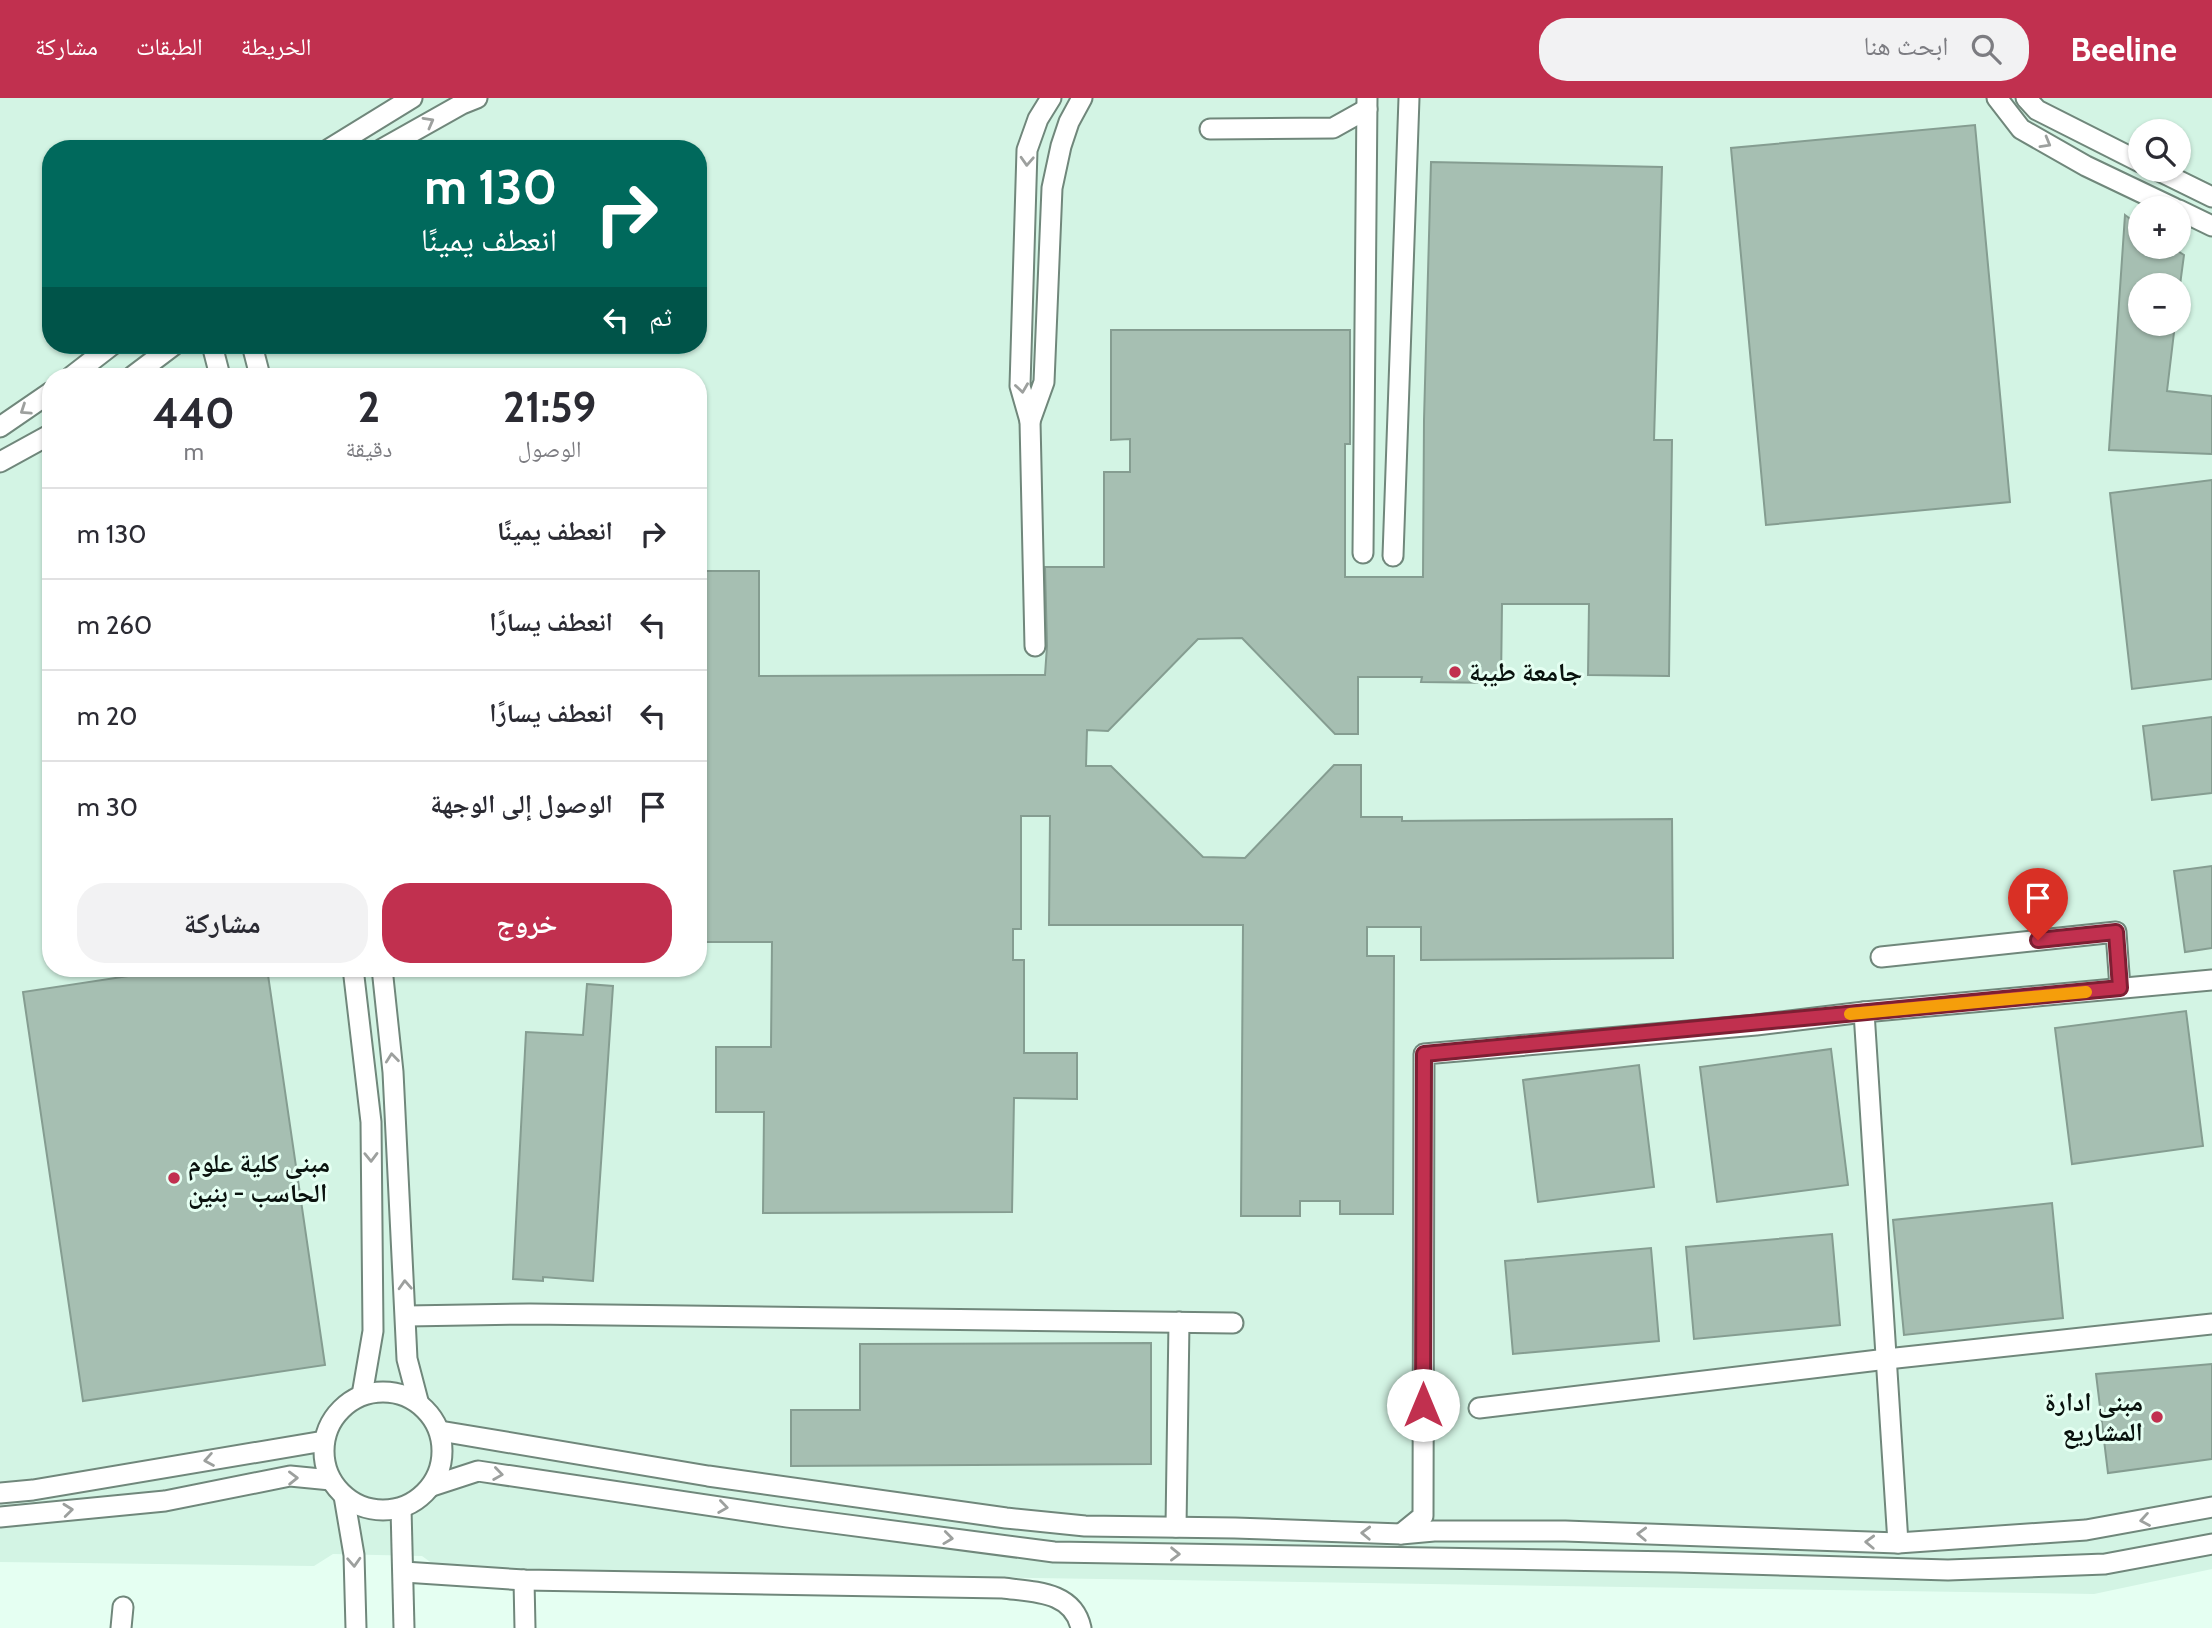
<!DOCTYPE html>
<html lang="ar">
<meta charset="utf-8">
<style>
body{margin:0;font-family:Cabin,"Noto Naskh Arabic",sans-serif;background:#f2f2f3;color:#2b2b33;direction:rtl;height:100vh;display:flex;flex-direction:column;font-size:26px;white-space:nowrap}
*{box-sizing:border-box;margin:0}
p{font-size:23px;color:#7c7c81}
.icon{flex:none;width:38px;height:38px;fill:none;stroke:currentColor;stroke-width:2;stroke-linecap:round;stroke-linejoin:round}
.map{position:relative;flex:1;overflow:hidden;direction:ltr}
.details{position:absolute;left:42px;top:270px;width:665px;height:609px;display:flex;flex-direction:column;background:#fff;border-radius:28px;box-shadow:0 2px 5px #0004;direction:rtl}
.details>*{flex:none}
.banner{position:absolute;left:42px;top:42px;width:665px;height:214px;border-radius:28px;box-shadow:0 2px 5px #0004;direction:rtl;background:#00695c;color:#fff;overflow:hidden}
.tools{position:absolute;left:2128px;top:21px;display:grid;gap:14px}
.tools a{display:grid;place-items:center;width:63px;height:63px;border-radius:50%;background:#fff;box-shadow:0 2px 5px #0004;font-size:35px}
.pin{position:absolute;display:grid;place-items:center;width:60px;height:60px;color:#fff;margin:-72px -30px;border-radius:50% 50% 50% 0;rotate:-45deg;box-shadow:0 0 7px #0007}
.pin .icon{rotate:45deg}
.me{position:absolute;width:77px;margin:-38px;rotate:0deg;stroke-linejoin:round;filter:drop-shadow(0 0 5px #0008)}
.turn{display:flex;align-items:center;gap:24px;height:147px;padding:0 35px;font-size:32px}
.turn .icon{width:91px;height:91px;stroke-width:2.5}
.turn b{display:block;font-size:49px;line-height:60px}
.then{display:flex;align-items:center;height:66px;padding:0 35px;background:#0003;gap:14px;font-size:26px}
.eta{display:flex;justify-content:space-evenly;align-items:center;height:119px;text-align:center}
.eta b{font-size:42px;font-weight:800;line-height:49px}
.primary-button{display:flex;gap:14px;margin-top:auto;padding:14px 35px}
.primary-button a{flex:1;height:80px;border-radius:28px;background:#c1304f;color:#fff;font-size:28px;font-weight:800;line-height:80px;text-align:center}
.primary-button a+a{background:#f2f2f3;color:#2b2b33}
ul{padding:0;list-style:none}
li{display:flex;align-items:center;gap:21px;height:91px;padding:0 35px;border-top:2px solid #e1e1e2}
li div{flex:1}
li b{display:block;font-size:26px}
li em{font-style:normal}
header{display:flex;align-items:center;gap:42px;box-sizing:border-box;height:98px;padding:0 35px;background:#c1304f;color:#fff}
header strong{font-size:33px}
nav{display:flex;gap:38px;margin-inline-start:auto;font-size:24px}
.search{width:490px;height:63px;background:#f2f2f3;display:flex;align-items:center;gap:18px;box-sizing:border-box;padding:0 24px;border-radius:28px;color:#7c7c81;font-size:26px}
.map>svg:first-child{display:block}
.built{fill:#d3f4e4;fill-rule:evenodd}
.building{fill:#a6bfb2;stroke:#859d91;stroke-width:2}
.lines{fill:none;stroke-linecap:round;stroke-linejoin:round}
.minor-casing{stroke:#70877b;stroke-width:23}
.minor{stroke:#fff;stroke-width:19}
.oneway{stroke:#9da09e}
.route-casing{stroke:#7d1f33;stroke-width:18}
.route{stroke:#c1304f;stroke-width:12}
.slow{stroke:#f59e0b;stroke-width:12}
.poi-dot{fill:#c1304f;stroke:#e5fff2;stroke-width:2.5}
.labels{text-anchor:middle;dominant-baseline:central;stroke-width:6;stroke-linejoin:round;paint-order:stroke}
.poi-label{font-size:26px;font-weight:bold;fill:#09110d;stroke:#e5fff2;text-anchor:start}
</style>
<header>
<strong>Beeline</strong>
<div class="search"><svg class="icon" aria-label="search" viewBox="0 0 24 24"><circle cx="10" cy="10" r="6"/><path d="M15 15l6 6"/></svg>ابحث هنا</div>
<nav><a>الخريطة</a><a>الطبقات</a><a>مشاركة</a></nav>
</header>
<div class="map">
<svg width="2212" height="1530" viewBox="0 0 2212 1530">
<rect width="100%" height="100%" fill="#e5fff2"/>
<path class="built" d="M0,0H2212V1471L2094,1496L440,1471L422,1458L333,1456L314,1468L0,1464ZM2140,33H2179V72H2140ZM51,51H698V247H51ZM2140,110H2179V149H2140ZM2140,187H2179V226H2140ZM51,278H698V870H51Z"/>
<g class="building">
<path d="M1975,27L2010,404L1766,427L1731,50Z"/>
<path d="M1431,64L1662,69L1654,342H1672L1669,578L1588,577L1589,506H1502L1501,585L1421,584L1422,579H1358V636H1335L1242,540L1198,541L1108,633L1087,632L1086,668H1111L1203,759L1245,760L1334,667H1361V719H1402V723L1672,721L1673,860L1421,862V829H1367V858H1394L1393,1116H1340V1103H1300V1118H1241L1243,827H1049L1050,718H1021V831H1013V862H1024V955H1077V1001L1014,1000L1012,1114L763,1115L764,1014H716V949H771L772,844H698V473H759V578L1045,577L1047,548L1045,469H1104V374H1130V341L1111,342V232H1350V346H1345V479H1423L1424,322Z"/>
<path d="M2125,117L2140,128V149H2171L2184,157L2180,187H2140V226H2175L2167,293L2212,298V356L2109,352Z"/>
<path d="M2212,382V581L2132,591L2110,395Z"/>
<path d="M2212,619V695L2152,702L2143,628Z"/>
<path d="M2212,768V850L2185,854L2174,773Z"/>
<path d="M181,870H267L325,1267L83,1303L23,894Z"/>
<path d="M587,886L613,888L593,1183L543,1179V1183L513,1181L526,934L583,937Z"/>
<path d="M2186,913L2203,1048L2072,1066L2055,930Z"/>
<path d="M1831,951L1848,1087L1717,1104L1700,969Z"/>
<path d="M1639,967L1654,1089L1538,1104L1523,982Z"/>
<path d="M2052,1105L2063,1220L1904,1237L1893,1122Z"/>
<path d="M1832,1136L1840,1227L1694,1241L1686,1149Z"/>
<path d="M1651,1150L1659,1243L1513,1256L1505,1163Z"/>
<path d="M1151,1245V1366L791,1368V1312H860V1246Z"/>
<path d="M2212,1266V1361L2108,1375L2096,1276Z"/>
</g>
<g class="lines">
<defs>
<g id="minor">
<path d="M1051,0L1038,21L1027,52L1020,288L1030,323L1044,284L1052,90L1061,48L1069,24L1082,0"/>
<path d="M1997,0L2021,31L2086,68L2174,110"/>
<path d="M2026,0L2037,12L2140,64"/>
<path d="M1210,31L1333,30L1367,11"/>
<path d="M329,51L412,0"/>
<path d="M382,51L462,6L477,0"/>
<path d="M2157,72L2212,99"/>
<path d="M2179,112L2212,128"/>
<path d="M212,247L220,278"/>
<path d="M252,247L260,278"/>
<path d="M72,278L112,247"/>
<path d="M133,278L174,247"/>
<path d="M1030,323L1035,548"/>
<path d="M0,329L51,294"/>
<path d="M0,364L51,336"/>
<path d="M1363,455L1367,0"/>
<path d="M1393,458L1409,0"/>
<path d="M1881,859L2116,834L2120,890"/>
<path d="M353,870L371,1024L373,1233L362,1297"/>
<path d="M382,870L393,974L407,1261L418,1303"/>
<path d="M1864,914L1898,1445"/>
<path d="M407,1218L530,1216L1233,1225"/>
<circle cx="383" cy="1353" r="59"/>
<path d="M1479,1310L1887,1261L2212,1226"/>
<path d="M440,1333L708,1378L1006,1420L1085,1428L1235,1430L1401,1436L1434,1433H1565L1898,1445L2086,1432L2212,1409"/>
<path d="M432,1388L478,1373L787,1419L1054,1454L1677,1464L1948,1472L2105,1466L2212,1446"/>
<path d="M0,1395L33,1392L324,1343"/>
<path d="M344,1398L354,1457L356,1530"/>
<path d="M401,1410L404,1530"/>
<path d="M0,1419L165,1403L290,1378L331,1382"/>
<path d="M1176,1429L1179,1224"/>
<path d="M1401,1436L1423,1418L1424,956L1756,927L1864,914L2212,882"/>
<path d="M404,1474L524,1482L1003,1490C1034,1494 1073,1493 1081,1530"/>
<path d="M524,1482L525,1530"/>
<path d="M121,1530L123,1509"/>
</g>
</defs>
<use href="#minor" class="minor-casing"/>
<use href="#minor" class="minor"/>
</g>
<defs><path id="oneway-chevron" d="M-2-3.5L2.5 0L-2 3.5" fill="none" stroke-width="1.6" stroke-linecap="round" stroke-linejoin="round" transform="scale(1.75)"/></defs>
<g class="oneway">
<use href="#oneway-chevron" transform="translate(429 24) rotate(-29)"/>
<use href="#oneway-chevron" transform="translate(2046 45) rotate(30)"/>
<use href="#oneway-chevron" transform="translate(1027 63) rotate(93)"/>
<use href="#oneway-chevron" transform="translate(1022 290) rotate(82)"/>
<use href="#oneway-chevron" transform="translate(25 312) rotate(146)"/>
<use href="#oneway-chevron" transform="translate(392 960) rotate(-96)"/>
<use href="#oneway-chevron" transform="translate(371 1059) rotate(89)"/>
<use href="#oneway-chevron" transform="translate(405 1187) rotate(-93)"/>
<use href="#oneway-chevron" transform="translate(209 1362) rotate(170)"/>
<use href="#oneway-chevron" transform="translate(498 1376) rotate(8)"/>
<use href="#oneway-chevron" transform="translate(293 1380) rotate(-1)"/>
<use href="#oneway-chevron" transform="translate(723 1409) rotate(8)"/>
<use href="#oneway-chevron" transform="translate(68 1412) rotate(-6)"/>
<use href="#oneway-chevron" transform="translate(2145 1422) rotate(170)"/>
<use href="#oneway-chevron" transform="translate(1366 1435) rotate(-178)"/>
<use href="#oneway-chevron" transform="translate(1642 1436) rotate(-178)"/>
<use href="#oneway-chevron" transform="translate(948 1440) rotate(7)"/>
<use href="#oneway-chevron" transform="translate(1870 1444) rotate(-178)"/>
<use href="#oneway-chevron" transform="translate(1175 1456) rotate(1)"/>
<use href="#oneway-chevron" transform="translate(354 1464) rotate(87)"/>
</g>
<g class="lines">
<defs>
<path id="route" d="M1423,1307L1424,956C1656,936 1888,914 2120,890L2116,834L2038,842"/>
</defs>
<use href="#route" class="route-casing"/>
<use href="#route" class="route"/>
<path class="slow" d="M1850,916L2086,894"/>
</g>
<g class="poi-dot">
<circle cx="1455" cy="574" r="7"/>
<circle cx="174" cy="1080" r="7"/>
<circle cx="2157" cy="1319" r="7"/>
</g>
<g class="labels">
<g class="poi-label">
<text x="1469" y="574">جامعة طيبة</text>
<text x="188" y="1065">مبنى كلية علوم<tspan x="188" dy="30">الحاسب - بنين</tspan></text>
<text x="2143" y="1304" text-anchor="end">مبنى ادارة<tspan x="2143" dy="30">المشاريع</tspan></text>
</g>
</g>
</svg>
<div class="tools">
<a><svg class="icon" aria-label="search" viewBox="0 0 24 24"><circle cx="10" cy="10" r="6"/><path d="M15 15l6 6"/></svg></a>
<a>+</a>
<a>−</a>
</div>
<div class="pin" style="left:2038px;top:842px;background:#d93025"><svg class="icon" aria-label="arrive" viewBox="0 0 24 24"><path d="M6 21V4h12l-3 4 3 4H6"/></svg></div>
<svg class="me" style="left:1423px;top:1307px" viewBox="-20 -20 40 40"><circle r="19" fill="#fff"/><path d="M0-13L10 11 0 6-10 11z" fill="#c1304f"/></svg>
<div class="banner">
<div class="turn"><svg class="icon" aria-label="right" viewBox="0 0 24 24"><path d="M7 20v-9h11M14 6l5 5-5 5"/></svg><div><b>130 m</b>انعطف يمينًا</div></div>
<div class="then">ثم<svg class="icon" aria-label="left" viewBox="0 0 24 24"><path d="M17 20v-9H6M10 6l-5 5 5 5"/></svg></div>
</div>
<section class="details">
<div class="eta">
<div><b>21:59</b><p>الوصول</p></div>
<div><b>2</b><p>دقيقة</p></div>
<div><b>440</b><p>m</p></div>
</div>
<ul>
<li><svg class="icon" aria-label="right" viewBox="0 0 24 24"><path d="M7 20v-9h11M14 6l5 5-5 5"/></svg><div><b>انعطف يمينًا</b></div><em>130 m</em></li>
<li><svg class="icon" aria-label="left" viewBox="0 0 24 24"><path d="M17 20v-9H6M10 6l-5 5 5 5"/></svg><div><b>انعطف يسارًا</b></div><em>260 m</em></li>
<li><svg class="icon" aria-label="left" viewBox="0 0 24 24"><path d="M17 20v-9H6M10 6l-5 5 5 5"/></svg><div><b>انعطف يسارًا</b></div><em>20 m</em></li>
<li><svg class="icon" aria-label="arrive" viewBox="0 0 24 24"><path d="M6 21V4h12l-3 4 3 4H6"/></svg><div><b>الوصول إلى الوجهة</b></div><em>30 m</em></li>
</ul>
<div class="primary-button"><a>خروج</a><a>مشاركة</a></div>
</section>
</div>
